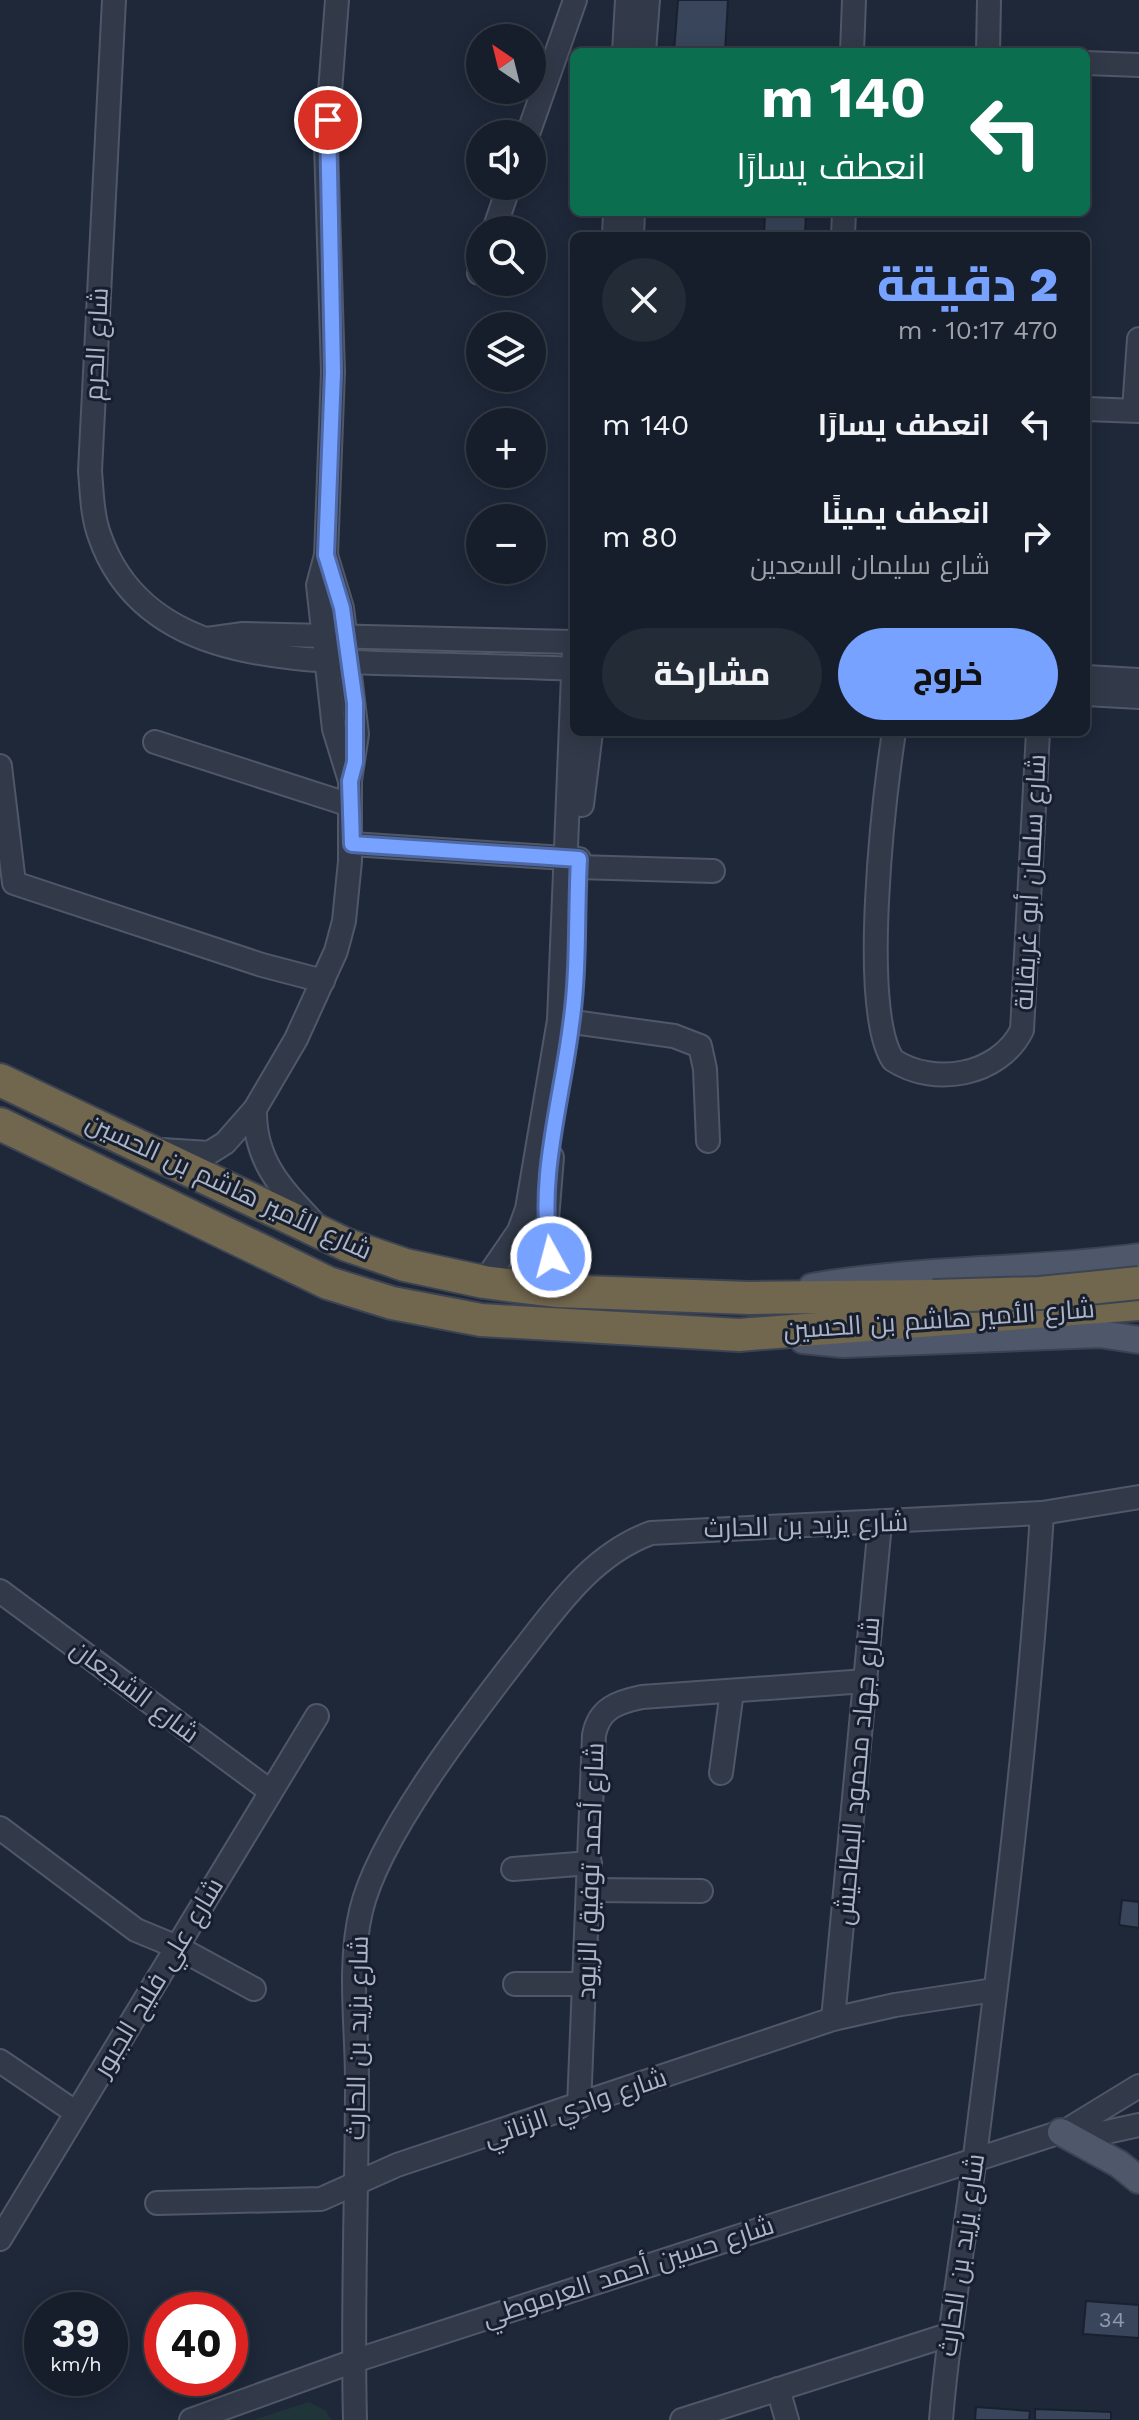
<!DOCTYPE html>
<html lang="ar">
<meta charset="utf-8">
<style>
body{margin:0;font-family:"Work Sans",Cairo,sans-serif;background:#232b37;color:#f1f3f6;direction:rtl;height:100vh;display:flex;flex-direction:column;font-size:30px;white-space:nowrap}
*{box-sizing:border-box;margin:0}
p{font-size:26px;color:#9ea2a9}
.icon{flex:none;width:44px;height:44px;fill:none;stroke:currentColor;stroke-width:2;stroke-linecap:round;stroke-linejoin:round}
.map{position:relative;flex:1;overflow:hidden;direction:ltr}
.details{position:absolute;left:570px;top:232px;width:520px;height:504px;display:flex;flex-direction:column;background:#161e2b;border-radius:12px;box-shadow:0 4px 20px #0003,0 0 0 2px #353c47;direction:rtl}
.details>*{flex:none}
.hud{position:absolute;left:570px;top:48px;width:520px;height:168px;border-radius:12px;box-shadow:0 4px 20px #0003,0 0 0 2px #353c47;direction:rtl;background:#0b6e4f;color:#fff;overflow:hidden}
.needle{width:52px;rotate:325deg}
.fabs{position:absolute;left:466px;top:24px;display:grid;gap:16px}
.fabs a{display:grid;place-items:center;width:80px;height:80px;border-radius:50%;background:#161e2b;box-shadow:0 4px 20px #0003,0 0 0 2px #353c47;font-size:40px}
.speed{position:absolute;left:24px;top:2292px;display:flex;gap:16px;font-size:40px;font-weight:700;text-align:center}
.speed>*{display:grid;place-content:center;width:104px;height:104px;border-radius:50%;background:#161e2b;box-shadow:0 4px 20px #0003,0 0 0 2px #353c47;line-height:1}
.speed small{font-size:20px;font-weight:400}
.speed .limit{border:12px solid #d22;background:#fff;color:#111}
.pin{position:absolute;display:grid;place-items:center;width:68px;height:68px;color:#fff;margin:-34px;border:4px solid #fff;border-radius:50%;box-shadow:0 2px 8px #0007}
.me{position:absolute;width:88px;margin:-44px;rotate:353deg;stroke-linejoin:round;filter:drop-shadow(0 0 6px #0008)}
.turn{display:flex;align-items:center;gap:28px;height:168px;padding:0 32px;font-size:36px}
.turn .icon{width:104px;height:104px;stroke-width:2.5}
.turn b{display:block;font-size:56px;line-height:68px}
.round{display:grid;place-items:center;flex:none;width:84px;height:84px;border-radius:42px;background:#232b37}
.head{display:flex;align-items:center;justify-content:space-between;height:136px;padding:0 32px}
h1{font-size:48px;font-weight:800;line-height:60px;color:#78a2ff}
.primary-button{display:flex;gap:16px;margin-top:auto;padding:16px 32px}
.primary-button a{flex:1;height:92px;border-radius:48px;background:#78a2ff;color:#111;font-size:32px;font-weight:800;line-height:92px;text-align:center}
.primary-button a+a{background:#232b37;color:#f1f3f6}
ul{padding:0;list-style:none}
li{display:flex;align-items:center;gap:24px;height:112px;padding:0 32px}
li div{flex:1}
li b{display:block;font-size:30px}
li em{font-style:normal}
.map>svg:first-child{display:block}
.green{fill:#20353a}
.building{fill:#39455a;stroke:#192130;stroke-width:2}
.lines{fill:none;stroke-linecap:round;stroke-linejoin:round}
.minor-casing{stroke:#4f5768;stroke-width:26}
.major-casing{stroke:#3b4353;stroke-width:30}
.highway-casing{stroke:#3c4454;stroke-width:36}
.minor{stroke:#323a4a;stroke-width:22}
.major{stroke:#4f586a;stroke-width:26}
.highway{stroke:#71664e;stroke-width:32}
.highway-bridge-casing{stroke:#3c4454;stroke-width:36;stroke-linecap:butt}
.highway-bridge{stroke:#71664e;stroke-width:32}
.route-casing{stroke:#4e69a6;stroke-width:20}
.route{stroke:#78a2ff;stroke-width:14}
.labels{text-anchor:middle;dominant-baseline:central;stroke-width:6;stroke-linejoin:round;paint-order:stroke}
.number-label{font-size:22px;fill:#8f98ac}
.street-label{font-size:26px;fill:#acb4c7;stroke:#171f2e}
</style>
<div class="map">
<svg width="1139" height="2420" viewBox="0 0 1139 2420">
<rect width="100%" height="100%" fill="#1e2839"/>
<path class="green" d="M309,2402L326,2411L331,2420H253Z"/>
<g class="building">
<path d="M678,0H728L725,52H674Z"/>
<path d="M765,212H806L805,236H764Z"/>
<path d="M1122,1900L1139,1902V1928L1119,1925Z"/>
<path d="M1086,2301L1139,2305V2338L1083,2334Z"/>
<path d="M976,2407L1030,2411L1029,2420H975Z"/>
<path d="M1035,2409L1111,2412V2420H1035Z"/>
</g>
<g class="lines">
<defs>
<g id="minor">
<path d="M114,0L90,471C92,493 92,516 100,537C142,655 275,659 379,663C444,665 509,666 574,669"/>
<path d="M337,0L326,144L333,372L326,555L318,585L334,729L350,781"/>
<path d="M624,52L627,0"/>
<path d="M644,52L648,0"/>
<path d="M852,52L854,0"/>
<path d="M988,52L989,0"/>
<path d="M1086,63L1139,65"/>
<path d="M528,134L575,0"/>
<path d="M494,230L509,186"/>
<path d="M614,236L615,212"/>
<path d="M632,236L633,212"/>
<path d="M843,236L844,212"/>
<path d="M479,273L480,269"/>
<path d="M1086,409L1139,411"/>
<path d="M1134,410L1139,339"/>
<path d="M207,639L243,634L574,642"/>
<path d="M1086,677L1139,680"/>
<path d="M1086,694L1139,697"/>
<path d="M894,732C884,797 859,1009 893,1060C934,1087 999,1076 1022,1030L1038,732"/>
<path d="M155,742L350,805"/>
<path d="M0,766L14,883L262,965L323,981"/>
<path d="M582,805L591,732"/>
<path d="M352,844L579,859"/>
<path d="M578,867L713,871"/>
<path d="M559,1020L674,1036L700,1046L705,1069L708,1141"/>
<path d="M255,1109C254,1161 281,1188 315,1224"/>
<path d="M162,1150L209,1153L225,1143L255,1109L296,1039L336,951L344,921L350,861V781L357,734L342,608L326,555"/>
<path d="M552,1157L546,1232L555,1291"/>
<path d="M484,1282L519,1231L527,1209L559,1020L574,650"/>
<path d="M0,1591L270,1791"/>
<path d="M721,1773L732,1691"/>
<path d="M0,1828L136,1930L177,1947L254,1989"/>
<path d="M513,1869L590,1863"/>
<path d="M590,1890L701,1891"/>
<path d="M515,1984H585"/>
<path d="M833,2019L880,1524"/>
<path d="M0,2061L75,2112"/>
<path d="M579,2107L594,1735C599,1708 618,1702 642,1697L866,1681"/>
<path d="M1068,2130L1102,2133L1139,2125"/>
<path d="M157,2203L321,2199L397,2165L833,2019L895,2005L994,1990"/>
<path d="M0,2239L317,1716"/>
<path d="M778,2389L787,2420"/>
<path d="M191,2420L354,2361L1067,2130L1139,2086"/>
<path d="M355,2420C352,2307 357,2194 357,2081C357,2025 348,1966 361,1911C378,1838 465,1725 512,1664C552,1614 588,1556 651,1533L1042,1513L1139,1497"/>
<path d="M682,2420L948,2335"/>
<path d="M941,2420C948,2331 964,2245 975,2156C1002,1942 1029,1728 1042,1513"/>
</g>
<g id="major">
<path d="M812,1287C920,1268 1031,1272 1139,1257"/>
<path d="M803,1340L843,1344L1100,1334L1139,1340"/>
<path d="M1061,2132L1119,2164L1139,2180"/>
</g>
<g id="highway">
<path d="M0,1080L347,1245L405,1265L484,1282L555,1291L749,1298L933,1296"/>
<path d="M0,1124L328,1283L392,1303L481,1320L739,1335L1139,1304"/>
</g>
</defs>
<use href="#minor" class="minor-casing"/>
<use href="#major" class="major-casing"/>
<use href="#highway" class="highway-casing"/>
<use href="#minor" class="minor"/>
<use href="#major" class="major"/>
<use href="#highway" class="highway"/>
<defs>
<path id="highway-bridge" d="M933,1296L1040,1293L1139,1283"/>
</defs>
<use href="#highway-bridge" class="highway-bridge-casing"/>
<use href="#highway-bridge" class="highway-bridge"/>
</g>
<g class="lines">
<defs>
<path id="route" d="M328,120L333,372L326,555L342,608L355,703V762L350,781L352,844L579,859C576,914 579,971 571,1025C562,1100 536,1182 551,1257"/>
</defs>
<use href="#route" class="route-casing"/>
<use href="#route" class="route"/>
</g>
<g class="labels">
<g class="number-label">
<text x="1112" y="2319">34</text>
</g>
<g class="street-label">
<text transform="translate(96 344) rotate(-87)">شارع الحرم</text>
<text transform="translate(1030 882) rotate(-87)">شارع سلمان أبو غريقانة</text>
<text transform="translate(229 1186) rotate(25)">شارع الأمير هاشم بن الحسين</text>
<text transform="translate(939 1319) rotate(-4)">شارع الأمير هاشم بن الحسين</text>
<text transform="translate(806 1525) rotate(-2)">شارع يزيد بن الحارث</text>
<text transform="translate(135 1691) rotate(37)">شارع الشجعان</text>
<text transform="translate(857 1771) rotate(-85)">شارع جهاد محمود البطاحيش</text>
<text transform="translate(590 1871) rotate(-88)">شارع أحمد توفيق الزيود</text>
<text transform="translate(158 1977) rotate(-59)">شارع علي فليح الجبور</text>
<text transform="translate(357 2038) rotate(-89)">شارع يزيد بن الحارث</text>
<text transform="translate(575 2107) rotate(-19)">شارع وادي الزناتي</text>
<text transform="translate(961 2255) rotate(-82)">شارع يزيد بن الحارث</text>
<text transform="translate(628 2271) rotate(-18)">شارع حسين أحمد العرموطي</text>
</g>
</g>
</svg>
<div class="fabs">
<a><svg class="needle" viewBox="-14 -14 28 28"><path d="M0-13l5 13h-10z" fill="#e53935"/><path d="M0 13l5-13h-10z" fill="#9ea2a9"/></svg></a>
<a><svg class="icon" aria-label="sound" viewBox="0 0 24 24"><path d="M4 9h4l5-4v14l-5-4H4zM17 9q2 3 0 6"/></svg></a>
<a><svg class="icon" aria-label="search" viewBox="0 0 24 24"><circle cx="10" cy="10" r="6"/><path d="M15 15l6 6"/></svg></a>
<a><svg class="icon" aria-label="layers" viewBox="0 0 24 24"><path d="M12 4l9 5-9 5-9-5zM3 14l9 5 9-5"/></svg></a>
<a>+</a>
<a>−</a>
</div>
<div class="speed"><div>39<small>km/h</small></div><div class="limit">40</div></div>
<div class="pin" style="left:328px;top:120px;background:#d93025"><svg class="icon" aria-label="arrive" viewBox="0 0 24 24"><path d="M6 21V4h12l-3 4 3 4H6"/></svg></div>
<svg class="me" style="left:551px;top:1257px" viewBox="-20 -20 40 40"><circle r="17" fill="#78a2ff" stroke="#fff" stroke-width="3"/><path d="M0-11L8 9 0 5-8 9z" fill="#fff"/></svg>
<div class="hud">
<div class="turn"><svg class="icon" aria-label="left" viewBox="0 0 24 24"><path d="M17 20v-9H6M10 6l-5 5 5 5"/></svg><div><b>140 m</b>انعطف يسارًا</div></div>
</div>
<section class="details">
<div class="head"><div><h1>2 دقيقة</h1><p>470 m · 10:17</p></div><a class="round"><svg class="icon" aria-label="close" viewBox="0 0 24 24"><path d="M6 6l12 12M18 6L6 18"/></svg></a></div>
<ul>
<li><svg class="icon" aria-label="left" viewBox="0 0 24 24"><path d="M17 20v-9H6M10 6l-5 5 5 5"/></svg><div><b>انعطف يسارًا</b></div><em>140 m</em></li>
<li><svg class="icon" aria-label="right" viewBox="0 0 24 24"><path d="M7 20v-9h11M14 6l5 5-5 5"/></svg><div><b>انعطف يمينًا</b><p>شارع سليمان السعدين</p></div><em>80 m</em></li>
</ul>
<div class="primary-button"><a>خروج</a><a>مشاركة</a></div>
</section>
</div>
